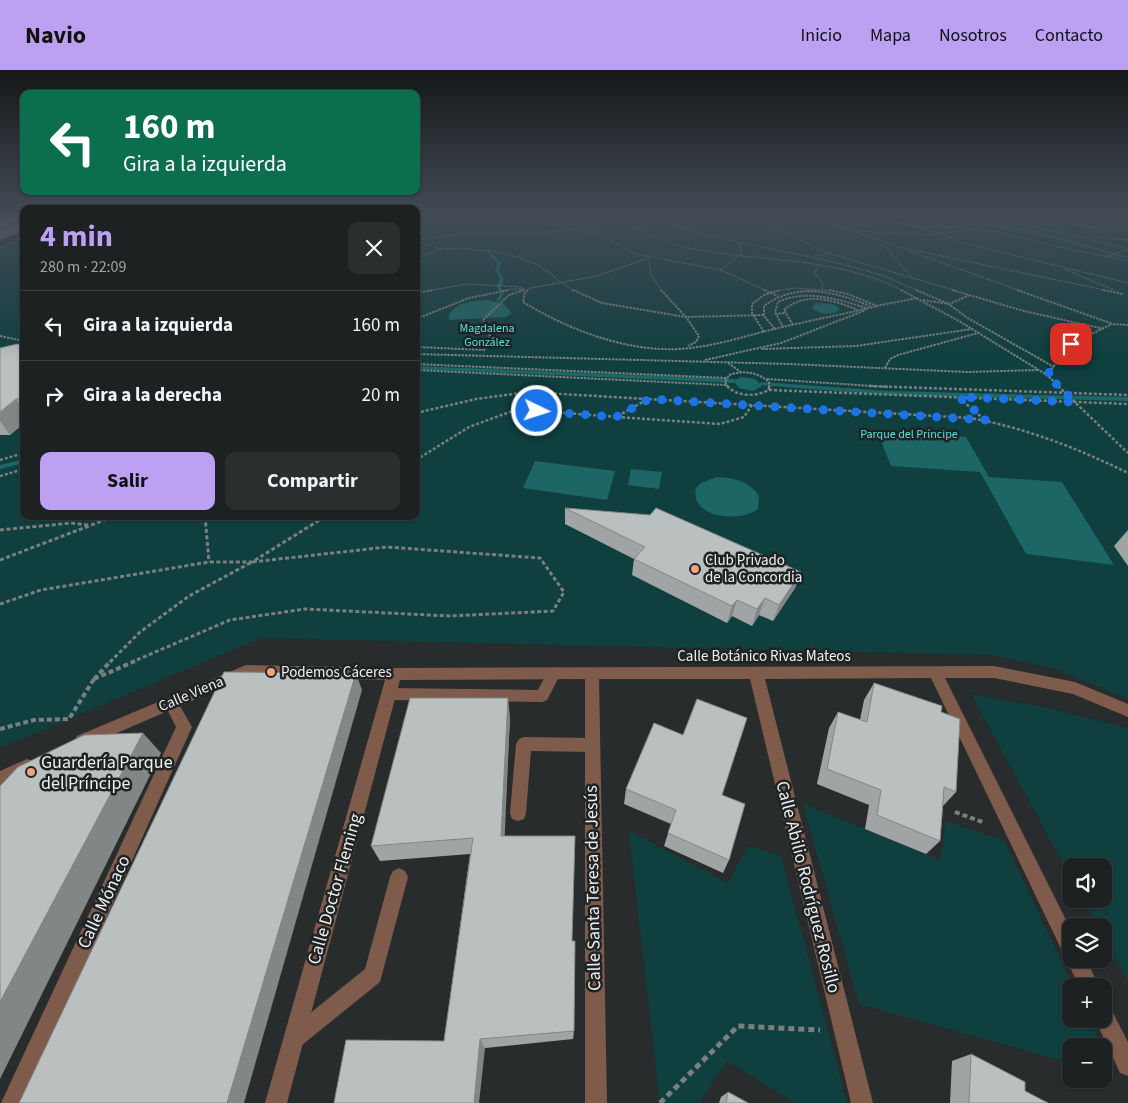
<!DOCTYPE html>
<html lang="es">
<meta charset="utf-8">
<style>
body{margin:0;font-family:"Source Sans 3",sans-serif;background:#2b2e2e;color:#f1f3f6;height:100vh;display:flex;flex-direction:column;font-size:19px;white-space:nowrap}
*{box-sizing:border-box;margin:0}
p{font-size:16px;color:#a1a3a5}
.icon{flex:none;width:28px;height:28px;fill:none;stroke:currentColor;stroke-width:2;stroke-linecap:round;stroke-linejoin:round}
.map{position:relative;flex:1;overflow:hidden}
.drawer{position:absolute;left:20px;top:135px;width:400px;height:315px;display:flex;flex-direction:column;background:#1e2121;border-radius:10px;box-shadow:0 1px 4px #0004,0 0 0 1px #3c3e3f}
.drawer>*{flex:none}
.guide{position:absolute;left:20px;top:20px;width:400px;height:105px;border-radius:10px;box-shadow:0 1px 4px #0004,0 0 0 1px #3c3e3f;background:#0b6e4f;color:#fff;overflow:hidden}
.tools{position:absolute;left:1062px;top:788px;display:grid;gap:10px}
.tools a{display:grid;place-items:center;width:50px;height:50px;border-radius:10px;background:#1e2121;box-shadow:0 1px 4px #0004,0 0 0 1px #3c3e3f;font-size:25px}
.pin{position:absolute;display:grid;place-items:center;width:42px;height:42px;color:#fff;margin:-21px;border-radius:10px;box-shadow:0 2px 8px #0006}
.me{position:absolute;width:55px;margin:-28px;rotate:94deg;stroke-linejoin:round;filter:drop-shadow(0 0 4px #0008)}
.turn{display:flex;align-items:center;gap:18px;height:105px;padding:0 20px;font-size:22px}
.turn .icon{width:65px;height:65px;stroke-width:2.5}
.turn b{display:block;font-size:35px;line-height:42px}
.round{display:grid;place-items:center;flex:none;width:52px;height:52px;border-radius:10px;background:#2b2e2e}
.head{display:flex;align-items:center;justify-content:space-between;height:85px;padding:0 20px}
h1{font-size:30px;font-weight:700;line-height:38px;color:#bca0f2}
.cta{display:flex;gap:10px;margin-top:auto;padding:10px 20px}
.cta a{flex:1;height:58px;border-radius:10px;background:#bca0f2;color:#111;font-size:20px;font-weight:700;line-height:58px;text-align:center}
.cta a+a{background:#2b2e2e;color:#f1f3f6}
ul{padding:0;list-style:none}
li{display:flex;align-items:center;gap:15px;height:70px;padding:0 20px;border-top:1px solid #3c3e3f}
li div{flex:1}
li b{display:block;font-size:19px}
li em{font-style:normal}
header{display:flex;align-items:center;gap:30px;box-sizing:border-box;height:70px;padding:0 25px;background:#bca0f2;color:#111}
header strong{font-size:24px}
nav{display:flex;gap:28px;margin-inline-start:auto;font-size:18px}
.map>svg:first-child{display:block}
.green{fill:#0f3f3f}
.water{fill:#1c6666}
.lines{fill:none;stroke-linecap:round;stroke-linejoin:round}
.stream{fill:#1c6666;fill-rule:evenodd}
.path-far5{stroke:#7c7f7f;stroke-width:1;stroke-dasharray:2 1;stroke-linecap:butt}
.path-far4{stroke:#7c7f7f;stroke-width:2;stroke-dasharray:2.5 1;stroke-linecap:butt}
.path-far3{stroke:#7c7f7f;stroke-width:2.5;stroke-dasharray:3 2;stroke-linecap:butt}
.path-far2{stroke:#7c7f7f;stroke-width:3;stroke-dasharray:4 2.5;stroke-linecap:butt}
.path-far1{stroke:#7c7f7f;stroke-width:4;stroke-dasharray:5 3;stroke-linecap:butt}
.path{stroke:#7c7f7f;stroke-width:5;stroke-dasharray:6 4;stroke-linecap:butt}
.lane{fill:#7f5b4c;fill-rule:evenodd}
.street{fill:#7f5b4c;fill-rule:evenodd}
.wall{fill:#a0a4a4}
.shaded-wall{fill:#828686}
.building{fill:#babfbf;stroke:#828686}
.route{stroke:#1a73e8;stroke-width:9;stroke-dasharray:0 16.2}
.poi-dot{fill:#f1a17d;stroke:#1f2323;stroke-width:2}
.labels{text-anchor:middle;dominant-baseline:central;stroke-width:5;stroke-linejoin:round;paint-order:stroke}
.far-park-label{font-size:12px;fill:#57e0e1;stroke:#1f2323}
.poi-label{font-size:15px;fill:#edf0f0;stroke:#1f2323;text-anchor:start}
.street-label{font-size:15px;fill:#edf0f0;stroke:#1f2323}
.near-poi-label{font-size:18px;fill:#edf0f0;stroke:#1f2323;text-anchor:start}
.near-street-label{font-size:18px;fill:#edf0f0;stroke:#1f2323}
</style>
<header>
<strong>Navio</strong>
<nav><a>Inicio</a><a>Mapa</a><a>Nosotros</a><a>Contacto</a></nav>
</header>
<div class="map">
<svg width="1128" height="1033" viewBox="0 0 1128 1033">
<rect width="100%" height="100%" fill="#282c2c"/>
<g class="green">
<path d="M416,145H591L609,149L630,145H1053L1067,151L1069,147L1086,150L1088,145H1087L1128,149V629L1059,600L993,585L261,568L0,678V174L24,164V446H416Z"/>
<path d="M971,624L1043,637L1128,658V912L1104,867V856H1098L1083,829H1104V796H1071V808Z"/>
<path d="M803,734L940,790L946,751L1005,771L1073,916H1071V949H1089L1102,976H1071V993L859,934Z"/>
<path d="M629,761L728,813L748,776L781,786L847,1033H795L727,991L699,1033H660Z"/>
</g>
<g class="water">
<path d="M488,230L504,234L512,243L506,247L449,250V245C457,231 474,231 488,230Z"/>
<path d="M816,233L833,234L840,239C833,247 819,244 812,238Z"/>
<path d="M741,307L755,309L762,316L753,321L739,318L734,311Z"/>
<path d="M877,361L966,367L989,407L1062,412L1114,495L1026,484L980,402L891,396Z"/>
<path d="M535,391L615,401L607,430L523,418Z"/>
<path d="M631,399L662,402L659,419L628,415Z"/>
<path d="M717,407C734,408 749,411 759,426L758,439C740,453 689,448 696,418L701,413Z"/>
</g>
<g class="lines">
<g class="stream">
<path d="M852,145H857L917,156H958L964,151C1021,155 1074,171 1128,187V189C1074,174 1021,157 965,153L959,158H917Z"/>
<path d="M488,182H490L501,193L499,200L504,209L501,217L504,223L500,231L498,232L496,231L500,223L497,217L500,209L495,200L497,193L488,184Z"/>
<path d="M416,296L734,309L737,311L734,313L416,299Z"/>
<path d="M762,312L888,321L1128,327V331L888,325L760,315V313Z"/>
<path d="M24,389V393L0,399V395Z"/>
</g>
<g class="path-far5">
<path d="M644,145C720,175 802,180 880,205C893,209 906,216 919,221"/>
<path d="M746,145L831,184L957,221"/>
<path d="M808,145L899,177L1109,221"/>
<path d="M867,145C882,145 887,149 901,153C920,159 938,160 956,171L1128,213"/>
<path d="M969,145L1034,156L1128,179"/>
<path d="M1006,145L1128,162"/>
<path d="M1108,145L1128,147"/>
<path d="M416,146L424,145"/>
<path d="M629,156C650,164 672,175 694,179C763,192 839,187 903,221"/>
<path d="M852,161L925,165L971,160L996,161L1054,176L1128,191"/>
<path d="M584,166L593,162"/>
<path d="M1087,166L1128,170"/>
<path d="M416,170L464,164H528L581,159L599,163L635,184L721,200L741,184L740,173"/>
<path d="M416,171L440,179L416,189"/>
<path d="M882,174L911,206"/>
<path d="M0,178L24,168"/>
<path d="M440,179C471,178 504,180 533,193C548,199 560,214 575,221"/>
<path d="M909,181L1021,221"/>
<path d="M814,186L830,184"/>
<path d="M1107,186L1128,180"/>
<path d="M649,189L651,205L662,221"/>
<path d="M819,195L815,203L823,214L822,220"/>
<path d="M1064,199L1114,220"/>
<path d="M721,200L767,221"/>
<path d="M427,221L467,214L522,217"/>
<path d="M501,221L525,218"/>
<path d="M520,221L526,219"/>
<path d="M526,221L531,218L597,206L649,188"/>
<path d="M776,221L795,218L835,221"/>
<path d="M800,221H814"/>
</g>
<g class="path-far4">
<path d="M528,220L525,222L523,232C564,257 614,277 662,279C701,281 737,268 774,259C809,251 843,244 878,236"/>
<path d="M573,220L602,233L686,247L699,266L696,272L688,276"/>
<path d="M661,220L686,247L764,245"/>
<path d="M764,220L778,226"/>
<path d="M829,220L848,224L877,236"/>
<path d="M901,220L959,251L1047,305L1060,317"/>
<path d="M916,220L949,234L970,225"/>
<path d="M952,220L1024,241L1104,259"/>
<path d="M1017,220L1113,254L1128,255"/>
<path d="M1103,220L1123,224"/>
<path d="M416,223L434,220"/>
<path d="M923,230L949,234L966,247L1054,297"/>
<path d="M876,236L917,228"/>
<path d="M775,244L785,243"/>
<path d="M416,249L469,228L509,220"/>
<path d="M793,255L784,240C806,221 833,230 858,240"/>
<path d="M783,257L775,242L778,232C805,219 839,229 866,238"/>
<path d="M775,259L764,246V236C797,211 837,222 872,237"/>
<path d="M764,262L752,243V234L764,225L780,220"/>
<path d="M0,266L24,271"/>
<path d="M416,277L485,280L490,266L483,250L509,225L524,220"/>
<path d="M762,279L856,276L972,259"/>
<path d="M416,284L789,294L967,302L1039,300"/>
<path d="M705,290L781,273L866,240"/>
<path d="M728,293L741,302"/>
<path d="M416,294L726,308"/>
<path d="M885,298L890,289L898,285L978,263"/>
<path d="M416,300L726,315"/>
<path d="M1047,305L1071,274L1112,254"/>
<path d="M767,309L888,317"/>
<path d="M728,317L725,312L729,305C743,300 758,302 769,312V317"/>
</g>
<g class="path-far3">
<path d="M727,316C738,327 755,327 769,320V316"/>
<path d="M869,316L1128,325"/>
<path d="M1058,316L1128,383"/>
<path d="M769,320L1128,334"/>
<path d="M959,328L985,350"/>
<path d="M416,343L476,329L528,322L970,348C1026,358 1077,378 1128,403"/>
<path d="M617,347L720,354L744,347L752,335"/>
<path d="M0,390L24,383"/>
<path d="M416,390L469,357L518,339L616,347L648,329"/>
<path d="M0,406L24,399"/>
</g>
<g class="path-far2">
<path d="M205,446L209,492"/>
<path d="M0,460L71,453L89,455"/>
<path d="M0,490L115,446"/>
<path d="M0,534L41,520L209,492H252L326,446"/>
<path d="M110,592L140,562L189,526L252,492L387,477L540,488L564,522L553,541L450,546L305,539L230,550L132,592"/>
</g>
<g class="path-far1">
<path d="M94,609L111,591"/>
<path d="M94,609L135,591"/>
<path d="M0,659L34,650L69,649L94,609"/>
<path d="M955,742L985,753"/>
</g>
<path class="path" d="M660,1033L738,956L820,960"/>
<g class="lane">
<path d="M554,597L559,599L561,603L547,630L542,632L389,630L384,628L382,624L384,620L389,618L538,620L549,599Z"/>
<path d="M524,667L591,668L596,670L599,675L596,680L591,682L531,681L526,743L524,749L518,751L512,749L510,743L516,674L519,669Z"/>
<path d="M399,798L405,801L408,807L380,912L302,975L295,979L288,975L284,968L288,961L365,899L390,807L393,801Z"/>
</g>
<g class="street">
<path d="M595,145H625L609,149Z"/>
<path d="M246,595L394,598L994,596L1075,612L1128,634V647L1073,624L994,608H945L1071,860V889H1086L1099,916H1079L931,608L765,609L873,1033H851L750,609H599L607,1033H585V609L400,610L287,1033H265L385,610L247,607L180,636L192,657L23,1033H1L176,657L168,641L82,678L77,676L74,671L77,666Z"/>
<path d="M27,689L33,691L35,696L33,701L0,717V701Z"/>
<path d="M1104,936L1111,939L1128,972V1006L1120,1003L1095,949H1104Z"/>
</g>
</g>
<g class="wall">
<path d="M24,276V353L10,365H0V278Z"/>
<path d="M565,438L801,502L795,518L773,551L759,545L752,556L732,546L727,553L632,505L634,489L565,454Z"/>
<path d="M1128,460V496L1114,476Z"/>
<path d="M874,613L941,642L956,722L943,736L940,771L926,784L865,759L869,735L817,714L829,658L838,642L860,650L864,630Z"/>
<path d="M510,647L504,766L572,871L574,961L573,969L485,978L444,971L470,784L380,791L371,776Z"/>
<path d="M626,719L722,725L729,790L723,803L664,776L671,754L624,734Z"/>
<path d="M971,984L1025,1021L1048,1033H950L952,991Z"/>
<path d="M728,1022L748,1033H719L721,1027Z"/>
</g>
<g class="shaded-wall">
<path d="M24,148V160L0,170V157Z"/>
<path d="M16,329L24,340V353L10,365L0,351V342Z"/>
<path d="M801,502L795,518L773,551L779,535Z"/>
<path d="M765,528L759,545L752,556L757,539Z"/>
<path d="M737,530L732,546L727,553L732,536Z"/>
<path d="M356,603L362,620L244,1033H227Z"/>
<path d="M508,628L510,647L504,782L501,766Z"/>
<path d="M143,663L161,683L0,1009V932Z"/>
<path d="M480,969L485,978L479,1033H474Z"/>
</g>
<g class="building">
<path d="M0,145H24V148L0,157Z"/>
<path d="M17,274L24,276V328L16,329L0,342V278Z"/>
<path d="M565,438L650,445L656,438L801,502L779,535L765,528L757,539L737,530L732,536L634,489L645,477Z"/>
<path d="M224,602L356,603L227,1033H19Z"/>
<path d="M874,613L942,636L941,642L960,649L956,722L944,717L940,771L877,745L881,720L827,699L838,642L867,652Z"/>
<path d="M410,628H508L501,766H575L572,871H575L574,961L480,969L474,1033H334L346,970L444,971L473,768L371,776Z"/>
<path d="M697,629L747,648L722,725L745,734L729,790L668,763L676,740L626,719L654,653L683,665Z"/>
<path d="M143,663L0,932V716L18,697L84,665Z"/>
<path d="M971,984L1025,1012V1021L1048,1033H969Z"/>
<path d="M728,1022L748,1033H726Z"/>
</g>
<linearGradient id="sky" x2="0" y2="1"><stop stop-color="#161818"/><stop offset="0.5" stop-color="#424b56"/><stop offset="1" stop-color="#424b56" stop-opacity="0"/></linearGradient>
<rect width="1128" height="289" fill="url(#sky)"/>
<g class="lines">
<path class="route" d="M537,341L616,347L649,329L986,350L959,327L1075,332L1047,305L1071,274"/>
</g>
<g class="poi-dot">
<circle cx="695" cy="499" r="5"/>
<circle cx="271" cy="602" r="5"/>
<circle cx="31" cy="702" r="5"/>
</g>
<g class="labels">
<g class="far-park-label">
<text x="487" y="258">Magdalena<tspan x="487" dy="14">González</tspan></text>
<text x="909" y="364">Parque del Príncipe</text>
</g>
<g class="poi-label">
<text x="705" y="490">Club Privado<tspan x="705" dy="17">de la Concordia</tspan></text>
<text x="281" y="602">Podemos Cáceres</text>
</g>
<g class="street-label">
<text x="764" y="586">Calle Botánico Rivas Mateos</text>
<text transform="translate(191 624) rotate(-23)">Calle Viena</text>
</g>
<g class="near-poi-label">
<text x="41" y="692">Guardería Parque<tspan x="41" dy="21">del Príncipe</tspan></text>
</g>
<g class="near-street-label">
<text transform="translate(808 817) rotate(76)">Calle Abilio Rodríguez Rosillo</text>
<text transform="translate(593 818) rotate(-91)">Calle Santa Teresa de Jesús</text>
<text transform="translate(335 819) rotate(-74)">Calle Doctor Fleming</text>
<text transform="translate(104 832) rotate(-65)">Calle Mónaco</text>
</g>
</g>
</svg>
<div class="tools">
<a><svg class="icon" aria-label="sound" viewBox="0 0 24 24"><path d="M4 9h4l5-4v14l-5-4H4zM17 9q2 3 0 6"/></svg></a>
<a><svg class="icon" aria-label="layers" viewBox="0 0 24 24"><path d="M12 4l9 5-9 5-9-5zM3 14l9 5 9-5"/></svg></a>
<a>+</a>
<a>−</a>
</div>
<div class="pin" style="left:1071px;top:274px;background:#d93025"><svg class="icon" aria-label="arrive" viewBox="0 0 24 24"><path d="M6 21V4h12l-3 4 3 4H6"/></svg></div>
<svg class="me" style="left:537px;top:341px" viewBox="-20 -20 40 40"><circle r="17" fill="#1a73e8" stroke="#fff" stroke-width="3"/><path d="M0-11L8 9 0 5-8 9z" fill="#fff"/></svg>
<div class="guide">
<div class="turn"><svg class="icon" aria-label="left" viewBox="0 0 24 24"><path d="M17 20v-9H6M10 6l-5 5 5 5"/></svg><div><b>160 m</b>Gira a la izquierda</div></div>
</div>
<section class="drawer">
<div class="head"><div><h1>4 min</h1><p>280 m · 22:09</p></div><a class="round"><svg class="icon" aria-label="close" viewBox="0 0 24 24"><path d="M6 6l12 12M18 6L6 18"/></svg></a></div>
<ul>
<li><svg class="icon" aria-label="left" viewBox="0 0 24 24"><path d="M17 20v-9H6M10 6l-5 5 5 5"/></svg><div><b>Gira a la izquierda</b></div><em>160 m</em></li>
<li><svg class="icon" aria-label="right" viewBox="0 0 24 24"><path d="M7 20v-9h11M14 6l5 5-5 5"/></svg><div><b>Gira a la derecha</b></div><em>20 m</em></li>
</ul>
<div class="cta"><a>Salir</a><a>Compartir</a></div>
</section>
</div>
